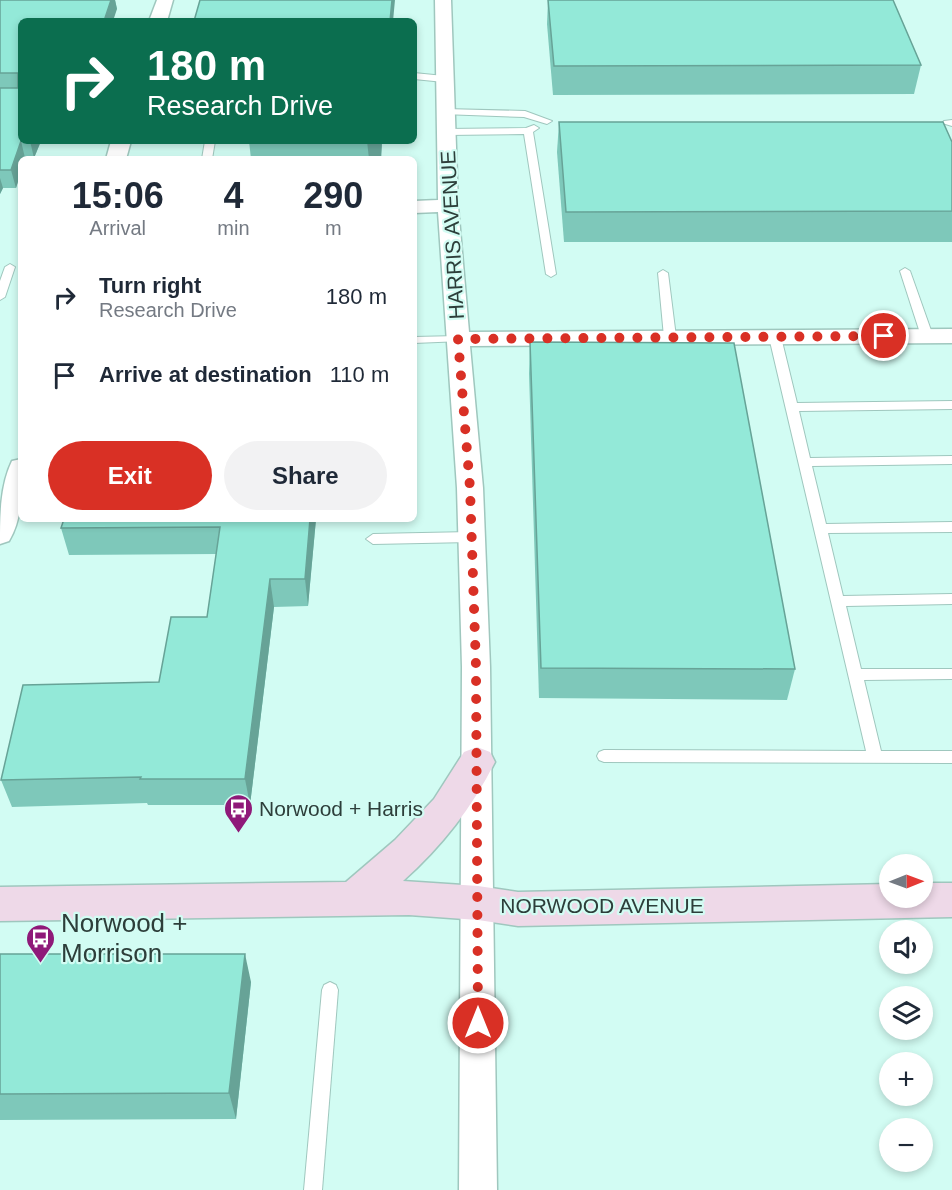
<!DOCTYPE html>
<meta charset="utf-8">
<style>
body{margin:0;font-family:Arial,sans-serif;background:#f2f2f3;color:#1f2937;height:100vh;display:flex;flex-direction:column;font-size:22px;white-space:nowrap}
*{box-sizing:border-box;margin:0}
p{font-size:20px;color:#747a83}
.icon{flex:none;width:33px;height:33px;fill:none;stroke:currentColor;stroke-width:2;stroke-linecap:round;stroke-linejoin:round}
.map{position:relative;flex:1;overflow:hidden}
.panel{position:absolute;left:18px;top:156px;width:399px;height:366px;display:flex;flex-direction:column;background:#fff;border-radius:9px;box-shadow:0 3px 9px #0003}
.panel>*{flex:none}
.top-card{position:absolute;left:18px;top:18px;width:399px;height:126px;border-radius:9px;box-shadow:0 3px 9px #0003;background:#0b6e4f;color:#fff;overflow:hidden}
.needle{width:39px;rotate:89deg}
.fabs{position:absolute;left:879px;top:854px;display:grid;gap:12px}
.fabs a{display:grid;place-items:center;width:54px;height:54px;border-radius:50%;background:#fff;box-shadow:0 3px 9px #0003;font-size:30px}
.pin{position:absolute;display:grid;place-items:center;width:51px;height:51px;color:#fff;margin:-26px;border:3px solid #fff;border-radius:50%;box-shadow:0 2px 6px #0007}
.me{position:absolute;width:66px;margin:-33px;rotate:0deg;stroke-linejoin:round;filter:drop-shadow(0 0 4px #0008)}
.turn{display:flex;align-items:center;gap:21px;height:126px;padding:0 30px;font-size:27px}
.turn .icon{width:78px;height:78px;stroke-width:2.5}
.turn b{display:block;font-size:42px;line-height:51px}
.eta{display:flex;justify-content:space-evenly;align-items:center;height:102px;text-align:center}
.eta b{font-size:36px;font-weight:600;line-height:42px}
.action{display:flex;gap:12px;margin-top:auto;padding:12px 30px}
.action a{flex:1;height:69px;border-radius:36px;background:#d93025;color:#fff;font-size:24px;font-weight:600;line-height:69px;text-align:center}
.action a+a{background:#f2f2f3;color:#1f2937}
ul{padding:0;list-style:none}
li{display:flex;align-items:center;gap:18px;height:78px;padding:0 30px}
li div{flex:1}
li b{display:block;font-size:22px}
li em{font-style:normal}
.map>svg:first-child{display:block}
.lines{fill:none;stroke-linecap:round;stroke-linejoin:round}
.service-casing{stroke:#9fc7be;stroke-width:2}
.minor-casing{stroke:#9fc7be;stroke-width:3}
.secondary-casing{stroke:#9fc7be;stroke-width:3}
.service{fill:#fff;fill-rule:evenodd}
.minor{fill:#fff;fill-rule:evenodd}
.secondary{fill:#eed9e8;fill-rule:evenodd}
.wall{fill:#7ec8ba}
.shaded-wall{fill:#67a397}
.building{fill:#93e9d8;stroke:#67a397;stroke-width:1.5}
.route{stroke:#d93025;stroke-width:10;stroke-dasharray:0 18}
.labels{text-anchor:middle;dominant-baseline:central;stroke-width:4.5;stroke-linejoin:round;paint-order:stroke}
.street-label{font-size:21px;fill:#2d3e3a;stroke:#d2fcf3}
.poi-label{font-size:21px;fill:#2d3e3a;stroke:#d2fcf3;text-anchor:start}
.near-poi-label{font-size:26px;fill:#2d3e3a;stroke:#d2fcf3;text-anchor:start}
</style>
<div class="map">
<svg width="952" height="1190" viewBox="0 0 952 1190">
<rect width="100%" height="100%" fill="#d2fcf3"/>
<g class="lines">
<defs>
<g id="service">
<path d="M414,73L444,76L449,79L444,82L414,79Z"/>
<path d="M445,109L525,111L552,121L547,124L524,117L442,114V110Z"/>
<path d="M952,120V126L942,123L944,121Z"/>
<path d="M534,125L539,128L533,132L556,274L551,277L546,274L524,134L447,135L442,132L447,129L526,128Z"/>
<path d="M205,141H215L212,159H202Z"/>
<path d="M10,264L15,267L5,297L0,300V281L5,267Z"/>
<path d="M905,268L910,271L933,336L931,338H923L921,336L900,271Z"/>
<path d="M663,270L668,273L676,337L670,340L664,337L658,273Z"/>
<path d="M775,334L781,337L797,403L952,401V409L799,411L810,458L952,456V464L812,466L826,524L952,522V532L828,533L843,596L952,594V604L846,606L861,669H952V679L864,680L881,751H952V763L604,762L599,760L597,756L599,752L604,750L866,751L769,337Z"/>
<path d="M458,336L462,337V341L414,343V337Z"/>
<path d="M471,532L478,537L471,542L373,544L366,539L373,534Z"/>
<path d="M330,982L336,985L338,990L322,1190H304L322,990L324,985Z"/>
</g>
<g id="minor">
<path d="M157,0H173L167,21H149Z"/>
<path d="M435,0H451L458,206L469,332L952,329V343L470,346L483,488L490,667L497,1190H459L462,667L457,488L438,212L414,213V201L438,200Z"/>
<path d="M111,141H131L126,159H106Z"/>
<path d="M21,459C21,487 24,516 9,541L0,544C0,516 0,486 12,461Z"/>
</g>
<path id="secondary" d="M477,747L490,752L495,762C472,808 441,847 403,881L478,886L518,892L890,884V897H922V883H952V917L518,926L478,920L409,915L0,921V887L346,882L395,840L434,799L464,752Z"/>
</defs>
<use href="#service" class="service-casing"/>
<use href="#minor" class="minor-casing"/>
<use href="#secondary" class="secondary-casing"/>
<use href="#service" class="service"/>
<use href="#minor" class="minor"/>
<use href="#secondary" class="secondary"/>
</g>
<g class="wall">
<path d="M0,0H115L117,9L21,21L41,141L34,158L21,159V172L16,188H3L0,194Z"/>
<path d="M548,0H893L921,65L914,94L553,95L547,24Z"/>
<path d="M559,122L952,142V242H564L557,152Z"/>
<path d="M249,141H382L381,159H251Z"/>
<path d="M530,342L795,669L787,700L539,698L529,373Z"/>
<path d="M64,519H316L308,606L274,607L250,805H148L147,803L12,807L1,780L159,682L207,617L216,554L69,555L61,528Z"/>
<path d="M0,954L251,982L236,1119L0,1120Z"/>
</g>
<g class="shaded-wall">
<path d="M111,0H115L117,9L113,21H104Z"/>
<path d="M392,0H395L393,21H390Z"/>
<path d="M21,141L25,158L21,159V172L16,188L11,170Z"/>
<path d="M30,141H41L34,158Z"/>
<path d="M367,141H382L381,159H369Z"/>
<path d="M0,178L3,188L0,194Z"/>
<path d="M310,519H316L308,606L305,579Z"/>
<path d="M270,579L274,607L250,805L245,779Z"/>
<path d="M245,954L251,982L236,1119L229,1093Z"/>
</g>
<g class="building">
<path d="M0,0H111L104,21H21V141L11,170H0V88H18V73H0Z"/>
<path d="M200,0H392L390,21H194Z"/>
<path d="M548,0H893L921,65L554,66Z"/>
<path d="M559,122H943L952,142V211L566,212Z"/>
<path d="M530,342L734,343L795,669L541,668Z"/>
<path d="M64,519H310L305,579H270L245,779H140L141,777L1,780L23,685L159,682L171,617H207L220,527L61,528Z"/>
<path d="M0,954H245L229,1093L0,1094Z"/>
</g>
<g class="lines">
<path class="route" d="M478,1023L476,667L470,488L458,339L884,336"/>
</g>
<defs>
<symbol id="bus-pin" viewBox="-11 -11 22 30"><path d="M0 17L-7.5 6A9.5 9.5 0 1 1 7.5 6Z" fill="#8f1979" stroke="#d2fcf3"/><path d="M-5-6H5V4H4V6H2V4H-2V6H-4V4H-5ZM-3.5-4V0h7V-4ZM-3.5 1.2v1.5H-2V1.2ZM2 1.2v1.5H3.5V1.2Z" fill="#fff"/></symbol>
</defs>
<g fill-rule="evenodd">
<use href="#bus-pin" x="222" y="792" width="33" height="45"/>
<use href="#bus-pin" x="24" y="922" width="33" height="45"/>
</g>
<g class="labels">
<g class="street-label">
<text transform="translate(452 235) rotate(-93)">HARRIS AVENUE</text>
<text x="602" y="905">NORWOOD AVENUE</text>
</g>
<g class="poi-label">
<text x="259" y="808">Norwood + Harris</text>
</g>
<g class="near-poi-label">
<text x="61" y="923">Norwood +<tspan x="61" dy="30">Morrison</tspan></text>
</g>
</g>
</svg>
<div class="fabs">
<a><svg class="needle" viewBox="-14 -14 28 28"><path d="M0-13l5 13h-10z" fill="#e53935"/><path d="M0 13l5-13h-10z" fill="#747a83"/></svg></a>
<a><svg class="icon" aria-label="sound" viewBox="0 0 24 24"><path d="M4 9h4l5-4v14l-5-4H4zM17 9q2 3 0 6"/></svg></a>
<a><svg class="icon" aria-label="layers" viewBox="0 0 24 24"><path d="M12 4l9 5-9 5-9-5zM3 14l9 5 9-5"/></svg></a>
<a>+</a>
<a>−</a>
</div>
<div class="pin" style="left:884px;top:336px;background:#d93025"><svg class="icon" aria-label="arrive" viewBox="0 0 24 24"><path d="M6 21V4h12l-3 4 3 4H6"/></svg></div>
<svg class="me" style="left:478px;top:1023px" viewBox="-20 -20 40 40"><circle r="17" fill="#d93025" stroke="#fff" stroke-width="3"/><path d="M0-11L8 9 0 5-8 9z" fill="#fff"/></svg>
<div class="top-card">
<div class="turn"><svg class="icon" aria-label="right" viewBox="0 0 24 24"><path d="M7 20v-9h11M14 6l5 5-5 5"/></svg><div><b>180 m</b>Research Drive</div></div>
</div>
<section class="panel">
<div class="eta">
<div><b>15:06</b><p>Arrival</p></div>
<div><b>4</b><p>min</p></div>
<div><b>290</b><p>m</p></div>
</div>
<ul>
<li><svg class="icon" aria-label="right" viewBox="0 0 24 24"><path d="M7 20v-9h11M14 6l5 5-5 5"/></svg><div><b>Turn right</b><p>Research Drive</p></div><em>180 m</em></li>
<li><svg class="icon" aria-label="arrive" viewBox="0 0 24 24"><path d="M6 21V4h12l-3 4 3 4H6"/></svg><div><b>Arrive at destination</b></div><em>110 m</em></li>
</ul>
<div class="action"><a>Exit</a><a>Share</a></div>
</section>
</div>
